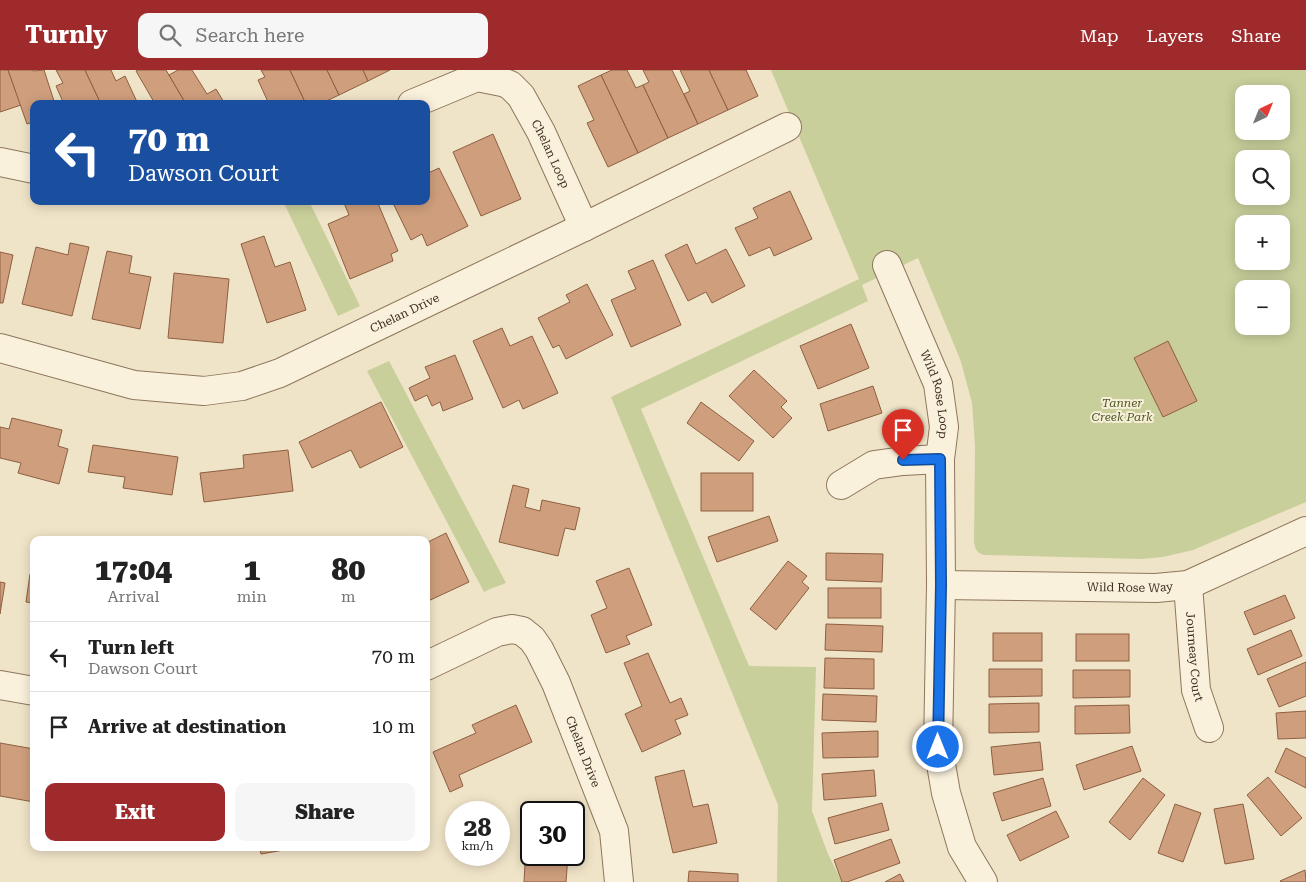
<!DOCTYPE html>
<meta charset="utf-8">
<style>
body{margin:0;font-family:"Roboto Serif",serif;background:#f6f6f6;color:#222;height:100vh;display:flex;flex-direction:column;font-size:19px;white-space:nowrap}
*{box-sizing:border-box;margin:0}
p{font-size:16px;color:#767676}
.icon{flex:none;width:28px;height:28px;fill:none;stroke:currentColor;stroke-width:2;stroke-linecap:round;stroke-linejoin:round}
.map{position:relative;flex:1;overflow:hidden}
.side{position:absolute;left:30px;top:466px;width:400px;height:315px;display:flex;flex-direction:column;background:#fff;border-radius:10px;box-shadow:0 2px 12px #0003}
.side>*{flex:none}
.hud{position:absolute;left:30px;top:30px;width:400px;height:105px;border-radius:10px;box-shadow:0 2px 12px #0003;background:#1a4fa0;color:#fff;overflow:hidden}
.needle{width:32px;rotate:43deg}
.buttons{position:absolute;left:1235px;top:15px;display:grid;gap:10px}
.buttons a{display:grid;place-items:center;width:55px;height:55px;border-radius:10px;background:#fff;box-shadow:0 2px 12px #0003;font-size:25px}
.speed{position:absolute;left:445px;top:731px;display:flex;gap:10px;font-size:25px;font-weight:700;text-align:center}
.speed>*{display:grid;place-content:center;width:65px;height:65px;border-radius:50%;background:#fff;box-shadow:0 2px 12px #0003;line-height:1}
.speed small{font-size:12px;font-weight:400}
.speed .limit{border:2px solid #111;border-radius:8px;background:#fff;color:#111}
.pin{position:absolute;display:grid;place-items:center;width:42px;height:42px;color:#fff;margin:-51px -21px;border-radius:50% 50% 50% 0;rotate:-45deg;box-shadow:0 0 5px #0007}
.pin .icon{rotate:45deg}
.me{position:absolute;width:55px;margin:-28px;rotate:0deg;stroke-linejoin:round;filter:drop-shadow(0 0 4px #0008)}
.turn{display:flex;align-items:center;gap:18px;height:105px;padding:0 15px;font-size:22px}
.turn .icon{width:65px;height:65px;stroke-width:2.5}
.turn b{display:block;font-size:35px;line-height:42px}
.eta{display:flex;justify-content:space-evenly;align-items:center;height:85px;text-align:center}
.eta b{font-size:30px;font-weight:800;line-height:35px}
.button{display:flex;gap:10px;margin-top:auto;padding:10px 15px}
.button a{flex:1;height:58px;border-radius:10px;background:#9e2a2b;color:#fff;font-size:20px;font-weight:800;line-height:58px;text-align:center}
.button a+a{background:#f6f6f6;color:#222}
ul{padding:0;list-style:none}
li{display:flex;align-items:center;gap:15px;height:70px;padding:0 15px;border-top:1px solid #e0e0e0}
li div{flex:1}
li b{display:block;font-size:19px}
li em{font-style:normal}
header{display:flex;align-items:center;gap:30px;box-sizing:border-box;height:70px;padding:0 25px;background:#9e2a2b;color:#fff}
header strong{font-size:24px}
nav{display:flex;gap:28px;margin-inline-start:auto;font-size:18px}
.search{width:350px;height:45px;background:#f6f6f6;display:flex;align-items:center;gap:12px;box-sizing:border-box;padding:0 18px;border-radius:10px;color:#767676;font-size:19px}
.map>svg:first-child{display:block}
.green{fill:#c9cf9b;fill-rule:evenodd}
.building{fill:#cf9f7d;stroke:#8d5f41}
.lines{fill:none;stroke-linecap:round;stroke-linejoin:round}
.minor-casing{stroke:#8d765c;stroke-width:30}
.minor{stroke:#faf1dc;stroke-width:28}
.route-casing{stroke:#114b97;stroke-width:12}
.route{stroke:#1a73e8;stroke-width:9}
.labels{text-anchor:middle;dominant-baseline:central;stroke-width:4;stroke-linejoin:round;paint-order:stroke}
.street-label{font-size:12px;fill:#3d2e20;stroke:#f7eed8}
.park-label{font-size:12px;font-style:italic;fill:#4d5a26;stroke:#f7eed8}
</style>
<header>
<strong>Turnly</strong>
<div class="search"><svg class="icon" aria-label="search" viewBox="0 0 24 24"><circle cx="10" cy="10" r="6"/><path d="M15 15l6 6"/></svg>Search here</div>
<nav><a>Map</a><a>Layers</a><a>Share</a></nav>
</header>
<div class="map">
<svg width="1306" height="812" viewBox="0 0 1306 812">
<rect width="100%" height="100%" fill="#f0e4c8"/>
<g class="green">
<path d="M771,0H1306V432L1193,480L1163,487L1141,489L984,485C976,483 975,478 974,471L975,376L972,333L961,292L955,277L918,188L862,215L868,231L641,339L749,596L816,597L812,741L828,784L842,812H777L778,735L611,327L859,209ZM1244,24H1281V61H1244ZM1244,89H1281V126H1244ZM1244,154H1281V191H1244ZM1244,219H1281V256H1244Z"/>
<path d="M283,131H309L360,236L338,246Z"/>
<path d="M389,291L506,513L490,519L484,522L367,301Z"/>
</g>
<g class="building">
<path d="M0,0H8L21,35L0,42Z"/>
<path d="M8,0H33V1L44,0L55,34H34V52L27,54Z"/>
<path d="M56,0H85L101,34H64L56,16L63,13Z"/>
<path d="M85,0H111L116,11L125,6L138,34H101Z"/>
<path d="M138,0H166L186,34H151L154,32L136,1Z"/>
<path d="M178,0H192L207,24L216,19L225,34H186L169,5Z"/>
<path d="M261,0H290L306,34H269L258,10L265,7Z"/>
<path d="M290,0H327L339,25L320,34H306Z"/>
<path d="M327,0H363L368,11L339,25Z"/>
<path d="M363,0H390L368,11Z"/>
<path d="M612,0H627L636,18L643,15L668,68L638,83L601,5Z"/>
<path d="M643,0H672L698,54L668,68L643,15L649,12Z"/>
<path d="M680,0H709L728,40L698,54L684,24L690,21Z"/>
<path d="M709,0H746L758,26L728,40Z"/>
<path d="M601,5L638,83L608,97L587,53L594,50L578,16Z"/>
<path d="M493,64L521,129L481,146L453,82Z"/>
<path d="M439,98L468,156L427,176L422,164L411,170L392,131H426V104Z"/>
<path d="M790,121L812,169L774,186L770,177L749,186L735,158L758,148L753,138Z"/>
<path d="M347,131H377L398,181L391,184L393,191L350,209L328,154L349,145L344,133Z"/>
<path d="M264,166L275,197L290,192L306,240L267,253L241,174Z"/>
<path d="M70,173L89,177L72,246L22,234L36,177L68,185Z"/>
<path d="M687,174L696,194L726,179L745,216L712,233L706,222L688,231L665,185Z"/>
<path d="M107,181L132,186L129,203L151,207L140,259L92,249Z"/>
<path d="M0,182L13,185L3,233H0Z"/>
<path d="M653,190L681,255L631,277L611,230L636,219L628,201Z"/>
<path d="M174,203L229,209L223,273L168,268Z"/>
<path d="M587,214L613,265L566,289L559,275L553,278L538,248L570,232L566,225Z"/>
<path d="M851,254L869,298L818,319L800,276Z"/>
<path d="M502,258L510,276L532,266L558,323L523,339L519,330L503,338L473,271Z"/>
<path d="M1168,271L1197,331L1163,347L1134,288Z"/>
<path d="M455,285L473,329L443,341L440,332L432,336L427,325L415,331L409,318L430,308L425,297Z"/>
<path d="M754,300L787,331L781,337L792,348L773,368L729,326Z"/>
<path d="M873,316L882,343L828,361L820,334Z"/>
<path d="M381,332L403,377L360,398L351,380L312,398L299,372Z"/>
<path d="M701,332L754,371L739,391L687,353Z"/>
<path d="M12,348L62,360L58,376L68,379L59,414L18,403L21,393L0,388V357L9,359Z"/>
<path d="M93,375L178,387L172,425L123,418L125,407L88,402Z"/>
<path d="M288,380L293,421L204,432L200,403L244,398L243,385Z"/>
<rect x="701" y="403" width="52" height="38"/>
<path d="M513,415L529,419L525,437L540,441L542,430L580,438L575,460L565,458L558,486L499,472Z"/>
<path d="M769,446L778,471L717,492L708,467Z"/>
<path d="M446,463L469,512L426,532V473Z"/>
<path d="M826,483L883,484L882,512L826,510Z"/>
<path d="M788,491L807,506L802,512L809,518L776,560L750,539Z"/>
<path d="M629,498L652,555L626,566L630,574L606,583L591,545L607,538L596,511Z"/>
<path d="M30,504H34V533L26,532Z"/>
<path d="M0,512L5,513L0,544Z"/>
<rect x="828" y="518" width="53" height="30"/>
<path d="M1285,525L1295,548L1254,565L1244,542Z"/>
<path d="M826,554L883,556L882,582L825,580Z"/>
<path d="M1291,560L1302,586L1258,605L1247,579Z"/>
<rect x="993" y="563" width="49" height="28"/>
<rect x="1076" y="564" width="53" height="27"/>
<path d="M648,583L670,633L681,628L688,645L675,650L681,664L642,682L625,644L642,636L624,593Z"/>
<path d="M825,588L874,589V619L824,618Z"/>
<path d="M1306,592V626L1279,637L1267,609Z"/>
<path d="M989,599H1042V626L989,627Z"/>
<path d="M1073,600H1130V627L1073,628Z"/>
<path d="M823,624L877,626L876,652L822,650Z"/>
<path d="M1039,633V662L989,663V634Z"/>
<path d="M516,635L532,672L459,705L463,716L450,722L433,682L476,663L472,655Z"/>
<path d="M1129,635L1130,663L1075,664V636Z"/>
<path d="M1306,641V668L1278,669L1276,643Z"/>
<path d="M878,661V687L823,688L822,663Z"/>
<path d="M1040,672L1043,700L994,705L991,677Z"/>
<path d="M0,673L34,679V732L0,726Z"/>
<path d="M1132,676L1141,701L1084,720L1076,695Z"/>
<path d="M1286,678L1306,688V718L1275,702Z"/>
<path d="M684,700L693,737L708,734L717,773L673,783L655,707Z"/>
<path d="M874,700L876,726L824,730L822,704Z"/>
<path d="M1268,707L1302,748L1281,766L1247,725Z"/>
<path d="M1043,708L1051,736L1002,751L993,723Z"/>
<path d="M1143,708L1165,725L1130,770L1109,752Z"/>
<path d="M882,733L889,760L835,774L828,748Z"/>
<path d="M1175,734L1201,743L1183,792L1158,783Z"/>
<path d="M1243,734L1254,789L1225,794L1214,739Z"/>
<path d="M1056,741L1069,767L1020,791L1007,765Z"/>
<path d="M891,769L900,793L847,812H842L834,790Z"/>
<path d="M526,776H531V785H568L566,812H524Z"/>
<path d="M260,778H295L261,784Z"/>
<path d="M1305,800L1306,812H1281L1280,811Z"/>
<path d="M689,801L738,804V812H688Z"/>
<path d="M900,804L904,812H885Z"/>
</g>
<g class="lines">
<defs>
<g id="minor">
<path id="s1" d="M412,34L477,7L502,12L510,15L521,26L541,62L584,157"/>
<path d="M0,92L34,99"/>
<path id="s2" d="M887,195L938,314L944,357L940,389L941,515L938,677L946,723L962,777L983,812"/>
<path id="s3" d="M0,278L134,315L204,321L242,316L280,303L584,157L787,57"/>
<path d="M841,415L874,395L903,391L940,389"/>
<path id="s4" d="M941,515L1156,518L1188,515L1306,461"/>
<path id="s5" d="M1188,515L1196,620L1209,658"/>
<path id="s6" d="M426,596L497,562L512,559L522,561L532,569L539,579L556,613L614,761L619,812"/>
<path d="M0,615L34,621"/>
</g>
</defs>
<use href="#minor" class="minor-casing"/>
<use href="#minor" class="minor"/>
</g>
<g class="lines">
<defs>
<path id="route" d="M903,390L940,389L941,515L938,677"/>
</defs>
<use href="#route" class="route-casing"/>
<use href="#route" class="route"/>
</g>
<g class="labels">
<g class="street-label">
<text stroke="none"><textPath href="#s1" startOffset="185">Chelan Loop</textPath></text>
<text stroke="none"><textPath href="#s3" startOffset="426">Chelan Drive</textPath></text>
<text stroke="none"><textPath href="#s2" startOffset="139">Wild Rose Loop</textPath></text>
<text stroke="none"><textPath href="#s4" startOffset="189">Wild Rose Way</textPath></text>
<text stroke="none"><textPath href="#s5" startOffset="72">Journeay Court</textPath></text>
<text stroke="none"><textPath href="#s6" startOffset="241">Chelan Drive</textPath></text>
</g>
<g class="park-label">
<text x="1122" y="333">Tanner<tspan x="1122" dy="14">Creek Park</tspan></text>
</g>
</g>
</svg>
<div class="buttons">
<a><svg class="needle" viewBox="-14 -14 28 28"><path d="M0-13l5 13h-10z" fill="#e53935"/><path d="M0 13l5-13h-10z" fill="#767676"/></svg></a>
<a><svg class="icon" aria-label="search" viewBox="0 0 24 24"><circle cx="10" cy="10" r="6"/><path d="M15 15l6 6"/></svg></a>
<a>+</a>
<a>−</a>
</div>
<div class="speed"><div>28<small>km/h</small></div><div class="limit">30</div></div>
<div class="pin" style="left:903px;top:390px;background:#d93025"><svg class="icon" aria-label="arrive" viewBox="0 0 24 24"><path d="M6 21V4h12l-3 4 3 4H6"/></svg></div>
<svg class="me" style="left:938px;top:677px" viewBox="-20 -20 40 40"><circle r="17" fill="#1a73e8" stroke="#fff" stroke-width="3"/><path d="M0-11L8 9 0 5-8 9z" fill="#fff"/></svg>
<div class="hud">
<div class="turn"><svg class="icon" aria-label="left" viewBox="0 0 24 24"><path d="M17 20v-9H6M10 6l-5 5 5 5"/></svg><div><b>70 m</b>Dawson Court</div></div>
</div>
<section class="side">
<div class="eta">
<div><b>17:04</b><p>Arrival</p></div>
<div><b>1</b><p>min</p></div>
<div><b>80</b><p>m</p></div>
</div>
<ul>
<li><svg class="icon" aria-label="left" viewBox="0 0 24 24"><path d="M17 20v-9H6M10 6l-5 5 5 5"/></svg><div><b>Turn left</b><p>Dawson Court</p></div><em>70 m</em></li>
<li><svg class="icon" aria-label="arrive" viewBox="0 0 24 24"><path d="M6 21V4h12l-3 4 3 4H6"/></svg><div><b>Arrive at destination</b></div><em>10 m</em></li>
</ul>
<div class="button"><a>Exit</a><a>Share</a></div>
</section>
</div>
